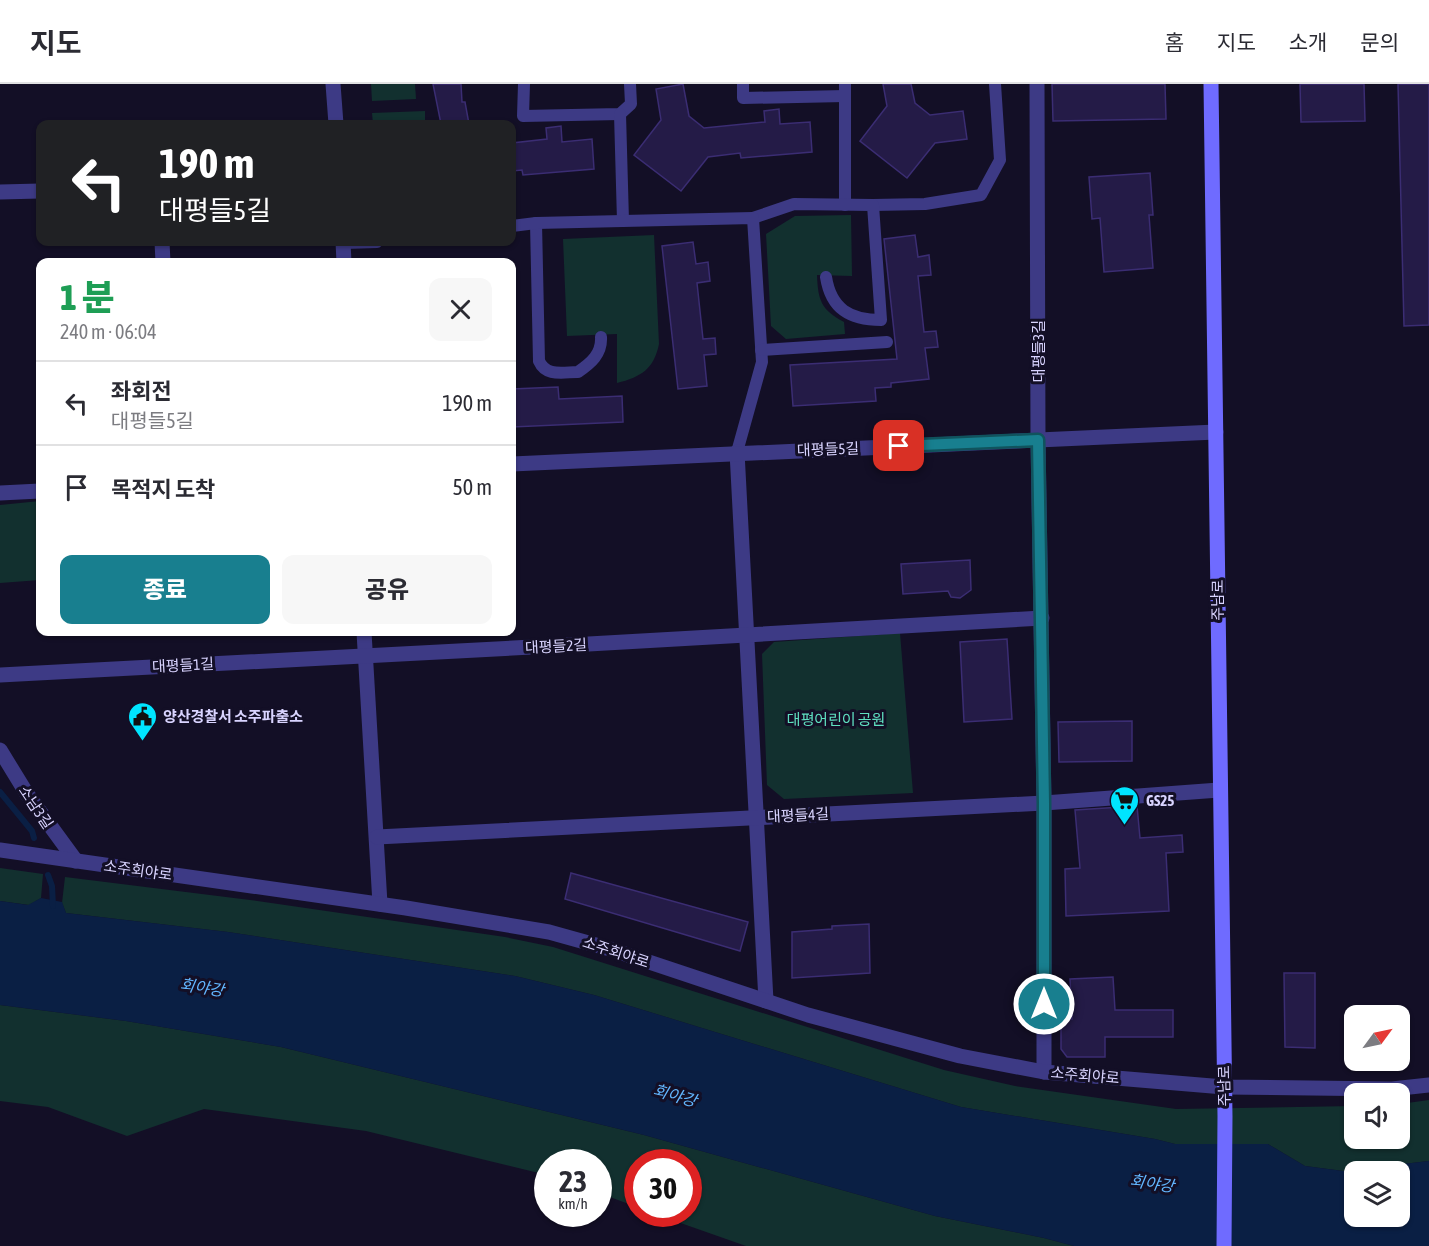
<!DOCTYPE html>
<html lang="ko">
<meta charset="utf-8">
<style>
body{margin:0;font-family:"Asap Condensed","Noto Sans KR",sans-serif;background:#f7f7f7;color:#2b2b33;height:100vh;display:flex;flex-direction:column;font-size:22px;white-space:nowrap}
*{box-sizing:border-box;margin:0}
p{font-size:20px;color:#7c7c81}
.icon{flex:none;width:33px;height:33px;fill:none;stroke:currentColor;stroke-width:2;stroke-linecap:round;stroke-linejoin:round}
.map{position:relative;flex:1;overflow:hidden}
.side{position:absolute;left:36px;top:174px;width:480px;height:378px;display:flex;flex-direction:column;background:#fff;border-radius:12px;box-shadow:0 2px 4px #0004}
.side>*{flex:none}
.guide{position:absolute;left:36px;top:36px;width:480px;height:126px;border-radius:12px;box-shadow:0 2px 4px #0004;background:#202124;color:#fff;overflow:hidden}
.needle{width:39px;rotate:57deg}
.fabs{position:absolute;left:1344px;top:921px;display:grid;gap:12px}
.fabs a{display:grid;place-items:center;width:66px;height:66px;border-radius:12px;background:#fff;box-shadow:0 2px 4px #0004;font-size:30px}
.speed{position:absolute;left:534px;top:1065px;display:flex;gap:12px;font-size:30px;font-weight:700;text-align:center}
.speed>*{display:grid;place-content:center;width:78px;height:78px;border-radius:50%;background:#fff;box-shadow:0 2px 4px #0004;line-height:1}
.speed small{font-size:15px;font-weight:400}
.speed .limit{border:9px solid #d22;background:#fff;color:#111}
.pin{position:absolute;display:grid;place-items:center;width:51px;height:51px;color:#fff;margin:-26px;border-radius:12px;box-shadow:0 3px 9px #0006}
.me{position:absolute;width:66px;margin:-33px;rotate:0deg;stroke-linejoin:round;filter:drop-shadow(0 0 4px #0008)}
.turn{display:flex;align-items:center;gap:21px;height:126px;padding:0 24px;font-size:27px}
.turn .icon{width:78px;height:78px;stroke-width:2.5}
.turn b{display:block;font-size:42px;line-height:51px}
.round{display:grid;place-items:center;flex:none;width:63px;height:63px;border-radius:12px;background:#f7f7f7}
.overview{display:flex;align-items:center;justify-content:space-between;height:102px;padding:0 24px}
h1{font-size:36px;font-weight:800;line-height:45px;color:#1e9e55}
.cta{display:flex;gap:12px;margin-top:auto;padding:12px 24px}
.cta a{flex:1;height:69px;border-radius:12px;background:#187f8f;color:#fff;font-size:24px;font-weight:800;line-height:69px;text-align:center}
.cta a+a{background:#f7f7f7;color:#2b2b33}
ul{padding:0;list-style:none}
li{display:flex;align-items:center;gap:18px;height:84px;padding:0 24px;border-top:2px solid #e1e1e2}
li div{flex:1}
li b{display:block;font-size:22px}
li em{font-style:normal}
header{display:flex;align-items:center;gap:36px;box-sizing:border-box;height:84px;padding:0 30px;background:#fff;border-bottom:2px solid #e1e1e2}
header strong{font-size:28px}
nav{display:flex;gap:33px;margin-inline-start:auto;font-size:21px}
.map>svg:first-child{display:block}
.green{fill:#12302f}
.water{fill:#0a1f44;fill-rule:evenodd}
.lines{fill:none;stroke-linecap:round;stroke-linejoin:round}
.stream{stroke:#0a1f44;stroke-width:6}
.building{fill:#241b47;stroke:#3b2d73;stroke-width:1.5}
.service{stroke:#3d3a85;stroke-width:12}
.minor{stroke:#3d3a85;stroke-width:15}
.tertiary{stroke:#3d3a85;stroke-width:15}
.secondary{stroke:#6f6bff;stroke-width:15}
.route-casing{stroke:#10535d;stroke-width:15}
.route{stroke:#187f8f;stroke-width:10}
.labels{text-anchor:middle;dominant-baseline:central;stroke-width:6;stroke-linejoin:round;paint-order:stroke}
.street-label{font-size:15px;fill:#d9d4ff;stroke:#130f26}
.poi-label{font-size:15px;font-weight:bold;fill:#d9d4ff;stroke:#130f26;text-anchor:start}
.park-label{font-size:15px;fill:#5fe0c0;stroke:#130f26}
.water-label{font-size:16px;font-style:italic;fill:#62b6ff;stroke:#130f26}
</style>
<header>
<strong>지도</strong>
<nav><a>홈</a><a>지도</a><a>소개</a><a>문의</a></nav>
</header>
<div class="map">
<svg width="1429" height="1162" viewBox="0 0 1429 1162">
<rect width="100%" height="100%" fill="#130f26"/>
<g class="green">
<path d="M371,0H415L416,15L372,17Z"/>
<path d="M425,27V40H373L372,29Z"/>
<path d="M851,131L852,192L817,191C818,216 821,226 844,238L845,250L786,255L771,242L766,150L795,132Z"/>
<path d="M654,151L659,260C654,285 641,293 617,299V250L567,252L563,155Z"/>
<path d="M40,417V496L0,499V421Z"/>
<path d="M900,549L913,709L784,715L767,701L762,570L774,558Z"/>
<path d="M0,784L43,790L41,814L29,821L0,817Z"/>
<path d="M65,793L250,816L505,853L553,863L944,986L1015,1002L1176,1025L1354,1022V1054H1400V1020L1429,1016V1077L1343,1087L1305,1082L1268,1060H1175L1155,1055L961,1023L594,911L515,892L228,848L66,829L62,819Z"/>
<path d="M0,921L126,937L281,963L644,1051L935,1132L1044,1154L1074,1162H746L655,1130H688V1078H638L637,1123L599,1109L598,1078H548L547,1091L366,1047L204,1025L127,1052L48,1023L0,1017Z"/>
</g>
<path class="water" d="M41,814L62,818L66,829L228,848L515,892L594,911L961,1023L1155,1055L1175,1060H1268L1305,1082L1343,1087L1429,1077V1162H1074L1044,1154L935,1132L644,1051L281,963L126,937L0,921V817L28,821ZM1354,1088H1400V1132H1354Z"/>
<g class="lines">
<g class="stream">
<path d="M0,708L32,747L34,754"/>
<path d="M48,791L52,802L53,822"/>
</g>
</g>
<g class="building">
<path d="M433,0H461L462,18H465L469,40H441Z"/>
<path d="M683,0L689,32L704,44L765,38L764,27L779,25L780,40L810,38L812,68L741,74L740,69L708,73L681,107L634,71L661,36L656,5Z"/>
<path d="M883,0H911L915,19L930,31L963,27L967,55L935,59L907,94L860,57L887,22Z"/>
<path d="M1052,0H1165L1166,35L1053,37Z"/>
<path d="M1300,0H1364L1365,37L1301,38Z"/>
<path d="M1398,0H1429V241L1404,242Z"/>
<path d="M561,42L562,58L592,55L594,85L523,91L522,86L512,87V59L547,55L546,44Z"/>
<path d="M1150,89L1153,131H1149L1153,184L1104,188L1100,134L1092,135L1089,93Z"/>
<path d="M915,151L918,173L929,171L931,191L918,192L924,248L936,247L938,263L925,264L929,295L891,299V303L875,304L876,317L793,322L790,281L897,275L884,155Z"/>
<path d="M693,158L696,180L708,178L710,197L697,199L703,255L715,254L716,270L704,271L707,302L678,305L662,162Z"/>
<path d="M558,303L559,315L622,312L623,338L512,343V305Z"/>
<path d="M970,476L971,506L960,514L951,513L948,507L903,510L901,480Z"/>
<path d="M1007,555L1012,635L964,638L960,558Z"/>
<path d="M1132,637V677L1059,678L1058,638Z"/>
<path d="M1137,722L1140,754L1182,751L1183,768L1166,769L1169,827L1066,832L1065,785L1080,784L1075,726Z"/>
<path d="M571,789L748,838L740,867L565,815Z"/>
<path d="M869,840L870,889L792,894V848L832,845V842Z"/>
<path d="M1284,889H1315V964L1285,963Z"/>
<path d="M1113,893L1115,926H1173V953H1105V973H1067L1061,965V935H1072L1070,895Z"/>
</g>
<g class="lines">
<g class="service">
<path d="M524,0L523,32L620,30L631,20L630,0"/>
<path d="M743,0V14L845,12"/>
<path d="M845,0V121"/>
<path d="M620,30L623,137"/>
<path d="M873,121L925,120L981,111L1000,76L995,0"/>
<path d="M753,134L794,120L873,121L881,236C850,236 831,225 826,193"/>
<path d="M536,139L539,277C546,293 563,288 578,288C591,279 602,270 601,253"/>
<path d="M512,142L536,139L753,134L762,278L737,368"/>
<path d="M343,159L377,158"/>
<path d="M761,266L887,258"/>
</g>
<g class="minor">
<path d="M333,0L336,40"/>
<path d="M1037,0L1038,356L1044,719V988"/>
<path d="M0,108L40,107"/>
<path d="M162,158L163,178"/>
<path d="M343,158L344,178"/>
<path d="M737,368L766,917"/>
<path d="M512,380L1216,348"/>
<path d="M0,409L40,407"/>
<path d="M364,548L380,820"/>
<path d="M0,591C347,572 695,556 1042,534"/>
<path d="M0,666L27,710L76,777"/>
<path d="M377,753L1044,719L1219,706"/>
</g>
<path class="tertiary" d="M0,766L406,824L549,848L610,865L808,931L960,972L1044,988L1224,1003L1392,1005L1429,1001"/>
<path class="secondary" d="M1211,0L1225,1032L1224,1162"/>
</g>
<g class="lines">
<defs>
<path id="route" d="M899,362L1038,356L1044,719V920"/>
</defs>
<use href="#route" class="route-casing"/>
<use href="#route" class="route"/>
</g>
<defs>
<symbol id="civic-pin" viewBox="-11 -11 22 30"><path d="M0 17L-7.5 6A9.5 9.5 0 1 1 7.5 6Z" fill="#00e5ff" stroke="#130f26"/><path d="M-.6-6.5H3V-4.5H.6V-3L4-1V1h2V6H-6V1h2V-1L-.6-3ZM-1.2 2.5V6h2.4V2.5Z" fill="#111"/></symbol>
<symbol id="supermarket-pin" viewBox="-11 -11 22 30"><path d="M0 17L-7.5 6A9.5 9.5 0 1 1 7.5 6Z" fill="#00e5ff" stroke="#130f26"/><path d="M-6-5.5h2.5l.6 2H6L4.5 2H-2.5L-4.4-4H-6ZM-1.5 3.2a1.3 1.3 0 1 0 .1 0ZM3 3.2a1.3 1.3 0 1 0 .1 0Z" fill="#111"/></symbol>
</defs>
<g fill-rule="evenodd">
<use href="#civic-pin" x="126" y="616" width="33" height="45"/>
<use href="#supermarket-pin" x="1108" y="700" width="33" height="45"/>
</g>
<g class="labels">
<g class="street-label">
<text transform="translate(1038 267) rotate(-90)">대평들3길</text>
<text transform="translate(828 365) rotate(-2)">대평들5길</text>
<text transform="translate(1217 516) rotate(-90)">주남로</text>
<text transform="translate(556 562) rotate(-3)">대평들2길</text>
<text transform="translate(183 581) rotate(-3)">대평들1길</text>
<text transform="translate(36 723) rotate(56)">소남3길</text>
<text transform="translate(798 731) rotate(-3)">대평들4길</text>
<text transform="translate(138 786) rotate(8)">소주회야로</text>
<text transform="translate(616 868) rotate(18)">소주회야로</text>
<text transform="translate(1085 991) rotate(5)">소주회야로</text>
<text transform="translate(1224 1002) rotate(-91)">주남로</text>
</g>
<g class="poi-label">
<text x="163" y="632">양산경찰서 소주파출소</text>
<text x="1146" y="716">GS25</text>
</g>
<g class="park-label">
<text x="836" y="635">대평어린이 공원</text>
</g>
<g class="water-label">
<text transform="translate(202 903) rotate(9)">회야강</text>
<text transform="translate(675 1011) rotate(16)">회야강</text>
<text transform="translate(1152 1099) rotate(8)">회야강</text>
</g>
</g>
</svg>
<div class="fabs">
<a><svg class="needle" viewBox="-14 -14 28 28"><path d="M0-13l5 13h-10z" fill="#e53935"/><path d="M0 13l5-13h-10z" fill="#7c7c81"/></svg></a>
<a><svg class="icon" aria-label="sound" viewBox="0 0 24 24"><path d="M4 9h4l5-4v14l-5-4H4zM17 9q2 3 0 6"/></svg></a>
<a><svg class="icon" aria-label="layers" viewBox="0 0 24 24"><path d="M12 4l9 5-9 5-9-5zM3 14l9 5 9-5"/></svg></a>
</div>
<div class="speed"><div>23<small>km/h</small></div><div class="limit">30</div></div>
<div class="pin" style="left:899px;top:362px;background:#d93025"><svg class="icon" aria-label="arrive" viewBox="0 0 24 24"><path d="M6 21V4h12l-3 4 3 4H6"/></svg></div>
<svg class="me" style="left:1044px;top:920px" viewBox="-20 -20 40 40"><circle r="17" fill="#187f8f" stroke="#fff" stroke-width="3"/><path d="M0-11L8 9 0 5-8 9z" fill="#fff"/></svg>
<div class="guide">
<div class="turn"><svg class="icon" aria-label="left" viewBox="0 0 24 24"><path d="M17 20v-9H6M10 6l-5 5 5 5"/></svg><div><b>190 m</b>대평들5길</div></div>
</div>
<section class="side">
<div class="overview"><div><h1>1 분</h1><p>240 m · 06:04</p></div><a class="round"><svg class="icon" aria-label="close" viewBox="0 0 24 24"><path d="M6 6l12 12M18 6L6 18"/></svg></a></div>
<ul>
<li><svg class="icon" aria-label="left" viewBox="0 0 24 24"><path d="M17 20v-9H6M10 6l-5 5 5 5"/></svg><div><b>좌회전</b><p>대평들5길</p></div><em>190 m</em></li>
<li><svg class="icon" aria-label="arrive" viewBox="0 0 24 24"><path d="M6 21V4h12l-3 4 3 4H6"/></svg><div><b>목적지 도착</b></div><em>50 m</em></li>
</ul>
<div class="cta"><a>종료</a><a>공유</a></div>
</section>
</div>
